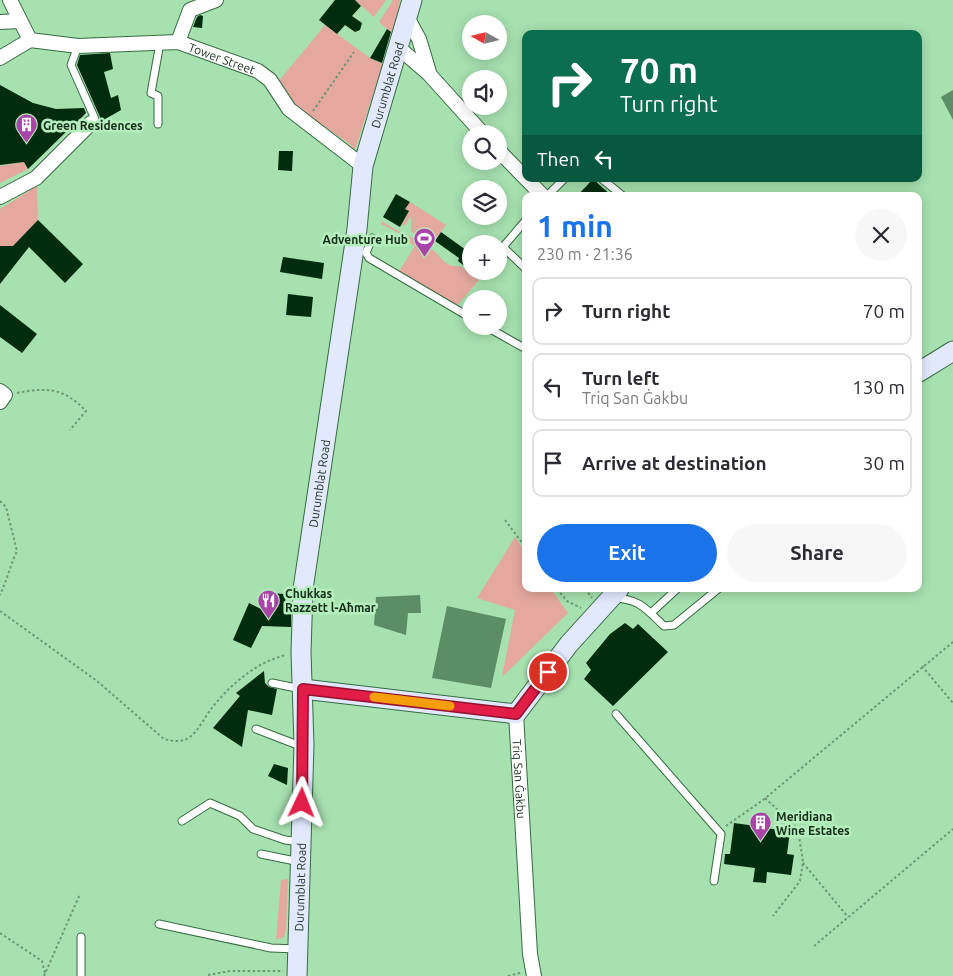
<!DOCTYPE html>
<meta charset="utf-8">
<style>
body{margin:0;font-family:Ubuntu,sans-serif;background:#f7f7f7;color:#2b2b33;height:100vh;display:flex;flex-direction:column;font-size:19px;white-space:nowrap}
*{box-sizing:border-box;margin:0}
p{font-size:16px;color:#7c7c81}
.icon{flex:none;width:28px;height:28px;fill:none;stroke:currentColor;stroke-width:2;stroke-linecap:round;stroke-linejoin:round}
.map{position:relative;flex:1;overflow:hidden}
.details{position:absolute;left:522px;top:192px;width:400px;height:400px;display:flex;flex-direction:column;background:#fff;border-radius:10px;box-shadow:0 2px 12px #0003}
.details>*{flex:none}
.hud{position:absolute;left:522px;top:30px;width:400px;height:152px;border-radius:10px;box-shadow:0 2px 12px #0003;background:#0b6e4f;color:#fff;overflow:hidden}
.needle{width:32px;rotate:278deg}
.controls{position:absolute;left:462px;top:15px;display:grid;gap:10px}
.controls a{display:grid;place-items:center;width:45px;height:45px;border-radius:50%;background:#fff;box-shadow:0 2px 12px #0003;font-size:25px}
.pin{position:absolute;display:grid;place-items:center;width:42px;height:42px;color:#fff;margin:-21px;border:2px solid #fff;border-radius:50%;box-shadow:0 1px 5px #0007}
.me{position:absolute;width:55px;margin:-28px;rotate:2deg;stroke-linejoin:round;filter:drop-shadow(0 0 4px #0008)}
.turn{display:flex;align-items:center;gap:18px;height:105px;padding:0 15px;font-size:22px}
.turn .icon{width:65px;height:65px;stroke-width:2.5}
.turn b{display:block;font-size:35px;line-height:42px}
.then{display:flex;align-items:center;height:48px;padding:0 15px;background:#0003;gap:10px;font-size:19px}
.round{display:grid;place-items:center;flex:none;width:52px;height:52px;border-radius:26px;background:#f7f7f7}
.summary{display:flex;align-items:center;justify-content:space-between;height:85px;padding:0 15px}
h1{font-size:30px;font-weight:600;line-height:38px;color:#1a73e8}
.action{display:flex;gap:10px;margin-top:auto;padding:10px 15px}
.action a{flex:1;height:58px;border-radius:30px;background:#1a73e8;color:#fff;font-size:20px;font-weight:600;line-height:58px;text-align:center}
.action a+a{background:#f7f7f7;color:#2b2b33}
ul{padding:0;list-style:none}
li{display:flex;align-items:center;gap:15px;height:68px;margin:0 10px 8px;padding:0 5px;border:2px solid #e1e1e2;border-radius:10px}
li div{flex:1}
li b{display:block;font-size:19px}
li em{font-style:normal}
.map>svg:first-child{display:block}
.green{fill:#e4a89f}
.water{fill:#5b8e64}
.building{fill:#012d0e}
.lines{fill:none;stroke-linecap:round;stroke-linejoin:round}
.lane-casing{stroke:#356b40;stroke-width:9}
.street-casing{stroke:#356b40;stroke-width:16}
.secondary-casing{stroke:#356b40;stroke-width:21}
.path{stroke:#6c9873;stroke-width:2;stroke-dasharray:2.5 2.5;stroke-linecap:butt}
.lane{stroke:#fff;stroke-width:7}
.street{stroke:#fff;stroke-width:14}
.secondary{stroke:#e2e9ff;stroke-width:19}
.route-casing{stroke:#92132f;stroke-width:12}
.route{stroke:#e11d48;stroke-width:9}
.slow{stroke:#f59e0b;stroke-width:9}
.labels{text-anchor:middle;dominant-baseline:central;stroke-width:5;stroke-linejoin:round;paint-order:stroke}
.street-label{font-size:12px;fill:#172e1b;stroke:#b4eebc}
.poi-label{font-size:12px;font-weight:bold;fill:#172e1b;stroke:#b4eebc;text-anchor:start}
</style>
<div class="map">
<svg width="953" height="976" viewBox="0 0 953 976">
<rect width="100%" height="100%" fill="#a7e1b0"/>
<g class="green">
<path d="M355,0H386L374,17Z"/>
<path d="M393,0H400L393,34L379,22Z"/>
<path d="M325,25L370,58L383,64L355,150L347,142L292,105L278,82Z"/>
<path d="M24,162L28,169L0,183V166Z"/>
<path d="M37,186L38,220L15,246H0V209Z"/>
<path d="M410,202L446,225L433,242L418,237L411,231V217L404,226L402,224L409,212L405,209Z"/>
<path d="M382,221C397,232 421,240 434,251C443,259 446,268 460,266L479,280L455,308L398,273L415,246L402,238L403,235L381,224Z"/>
<path d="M515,537L526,553V589H551L568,613L502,677L515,610L477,598Z"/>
<path d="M288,879L286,929L284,937L276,940L281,880Z"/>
</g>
<g class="water">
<path d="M953,90V120L941,97Z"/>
<path d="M420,595L421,613H408L406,635L374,625L376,597Z"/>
<path d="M447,606L506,619L491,688L432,678Z"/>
</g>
<g class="building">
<path d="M335,0H355L361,6L352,16L362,23L360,30L355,32L345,25L337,34L319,20Z"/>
<path d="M200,15L203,16L202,28L193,27L197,17Z"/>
<path d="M387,29L391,32L382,63L370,58Z"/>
<path d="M110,53L113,69L104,72L111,98L118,95L121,110L100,122V117L77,65L80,55Z"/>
<path d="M0,85L33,103L56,109L84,108L86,113L77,122L70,121L68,124L69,129L28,169L24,162L0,165Z"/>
<path d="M279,151H293L292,171L278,170Z"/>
<path d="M593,179L612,196H577Z"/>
<path d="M396,194L410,202L405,209L409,211L400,227L383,217Z"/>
<path d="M38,220L83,264L65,283L29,247L0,284V246H13Z"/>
<path d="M441,232L466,250L464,253L471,258V271L458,261L459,258L435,241Z"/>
<path d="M283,257L324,263L322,279L280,272Z"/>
<path d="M288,294L313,297L311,317L286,315Z"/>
<path d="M0,305L37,334L22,353L0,337Z"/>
<path d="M267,593L285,594L286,608L291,607V627L262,626L251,648L233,640L249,603L265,611Z"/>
<path d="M625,623L633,629L638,624L668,652L613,706L584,679L591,670L586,663L610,634Z"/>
<path d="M264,671L265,683L269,687L277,689L272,715L248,710L242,747L213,728L240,696L236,693Z"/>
<path d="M274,764L288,768L287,785L268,776Z"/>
<path d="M758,812L767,813L765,828L790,831L787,854L794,855L791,875L767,872L766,883L753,882L755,868L724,864L725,854H730L734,823L756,826Z"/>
</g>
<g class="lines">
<defs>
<g id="lane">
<path d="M78,46L71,65L95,119"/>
<path d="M158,124V96L151,93L160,43"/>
<path d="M73,125L81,133"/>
<path d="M602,179L623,196"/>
<path d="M547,196L564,179"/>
<path d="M526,220L503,247L526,269"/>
<path d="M372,238L366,253L369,258L471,318"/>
<path d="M485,326L526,349"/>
<path d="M614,598C640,599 646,609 664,626L674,625L718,589"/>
<path d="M651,613L677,589"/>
<path d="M272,683L301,689"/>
<path d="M616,714L721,834L714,881"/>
<path d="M256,729L295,744L304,745"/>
<path d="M182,821L210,803L240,816L253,829L285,840L301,842"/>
<path d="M261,854L300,862"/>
<path d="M159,924L271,948L297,949"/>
<path d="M81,937V976"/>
</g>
<g id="street">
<path id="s1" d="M10,0L30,40L78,46L178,42L258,71L270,80L289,109L363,166"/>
<path d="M407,17L419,39L429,72"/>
<path d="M0,22L19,21"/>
<path d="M178,42L190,10L216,0"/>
<path d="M399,48L429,74L483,134"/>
<path d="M0,58L30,40"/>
<path d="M499,151L543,196"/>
<path d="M0,197L36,178L91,123"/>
<path d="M0,391L5,395L0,402"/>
<path id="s2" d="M516,714L530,954L534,976"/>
</g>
<g id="secondary">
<path d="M919,372L953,351"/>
<path d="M303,689L516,714L569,644L619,589"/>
<path id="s3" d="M297,976L304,745L301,652L303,589L357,229L363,166L412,0"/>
</g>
</defs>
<use href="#lane" class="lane-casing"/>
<use href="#street" class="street-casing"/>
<use href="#secondary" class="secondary-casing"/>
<g class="path">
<path d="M313,111L354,52"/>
<path d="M17,393C47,387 64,388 86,411L70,430"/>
<path d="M0,501L6,507L17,551C10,566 7,580 0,595"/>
<path d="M505,520L526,548"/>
<path d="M557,589L567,601L581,608"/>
<path d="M585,589L592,598"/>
<path d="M0,611L97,681L164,739C173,741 181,743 190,737C198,731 205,717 211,709C230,685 256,662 286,655"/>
<path d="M922,666L953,703"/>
<path d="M765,798L795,826L799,836L803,862L800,881L773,916"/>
<path d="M726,826L763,800L953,642"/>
<path d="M803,863L848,917"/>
<path d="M0,933L42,961L45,973"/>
<path d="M814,946L953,829"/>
<path d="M208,975L230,971H283"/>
<path d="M44,976L80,894"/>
<path d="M508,976L520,973"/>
</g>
<use href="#lane" class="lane"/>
<use href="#street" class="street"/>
<use href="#secondary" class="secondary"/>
</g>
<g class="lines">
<defs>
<path id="route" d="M302,803L303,689L516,714L548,672"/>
</defs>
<use href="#route" class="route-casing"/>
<use href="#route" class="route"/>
<path class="slow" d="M374,697L450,706"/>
</g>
<defs>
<symbol id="building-pin" viewBox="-11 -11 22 30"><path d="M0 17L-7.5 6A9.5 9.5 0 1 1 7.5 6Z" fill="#aa43a7" stroke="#b4eebc"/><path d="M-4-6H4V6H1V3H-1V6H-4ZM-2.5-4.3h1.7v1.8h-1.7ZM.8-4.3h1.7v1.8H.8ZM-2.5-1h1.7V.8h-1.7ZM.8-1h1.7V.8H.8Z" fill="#fff"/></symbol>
<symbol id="stadium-pin" viewBox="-11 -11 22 30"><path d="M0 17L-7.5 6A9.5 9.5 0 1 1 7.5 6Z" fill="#aa43a7" stroke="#b4eebc"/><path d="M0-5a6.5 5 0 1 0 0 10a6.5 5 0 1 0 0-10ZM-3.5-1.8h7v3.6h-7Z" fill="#fff"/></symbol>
<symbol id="restaurant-pin" viewBox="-11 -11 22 30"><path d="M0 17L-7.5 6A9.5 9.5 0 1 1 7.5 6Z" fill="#aa43a7" stroke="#b4eebc"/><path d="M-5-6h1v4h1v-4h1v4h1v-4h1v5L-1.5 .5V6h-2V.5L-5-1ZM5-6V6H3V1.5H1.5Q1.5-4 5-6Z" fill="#fff"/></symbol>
</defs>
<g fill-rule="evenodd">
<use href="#building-pin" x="14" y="112" width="25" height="34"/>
<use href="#stadium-pin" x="412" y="226" width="25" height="34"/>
<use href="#restaurant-pin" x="256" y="588" width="25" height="34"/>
<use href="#building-pin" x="748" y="810" width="25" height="34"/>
</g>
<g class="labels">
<g class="street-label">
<text stroke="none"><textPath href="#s1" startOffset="240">Tower Street</textPath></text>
<text stroke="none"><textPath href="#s3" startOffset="899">Durumblat Road</textPath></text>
<text stroke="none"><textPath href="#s3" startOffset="494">Durumblat Road</textPath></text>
<text stroke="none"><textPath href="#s2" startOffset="65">Triq San Ġakbu</textPath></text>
<text stroke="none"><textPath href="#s3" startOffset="89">Durumblat Road</textPath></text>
</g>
<g class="poi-label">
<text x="43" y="125">Green Residences</text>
<text x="408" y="239" text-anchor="end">Adventure Hub</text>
<text x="285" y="593">Chukkas<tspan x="285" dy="14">Razzett l-Aħmar</tspan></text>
<text x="776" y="816">Meridiana<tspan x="776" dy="14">Wine Estates</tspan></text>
</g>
</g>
</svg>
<div class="controls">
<a><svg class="needle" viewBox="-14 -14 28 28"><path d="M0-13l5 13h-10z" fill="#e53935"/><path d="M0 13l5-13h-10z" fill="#7c7c81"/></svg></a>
<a><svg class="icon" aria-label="sound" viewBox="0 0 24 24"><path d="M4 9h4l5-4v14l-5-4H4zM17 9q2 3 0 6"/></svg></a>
<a><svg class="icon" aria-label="search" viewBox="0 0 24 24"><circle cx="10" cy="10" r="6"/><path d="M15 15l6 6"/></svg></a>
<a><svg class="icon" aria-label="layers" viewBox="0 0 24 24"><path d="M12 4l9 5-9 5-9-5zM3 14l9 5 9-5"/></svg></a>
<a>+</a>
<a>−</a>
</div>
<div class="pin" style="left:548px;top:672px;background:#d93025"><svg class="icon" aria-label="arrive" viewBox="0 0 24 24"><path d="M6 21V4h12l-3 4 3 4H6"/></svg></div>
<svg class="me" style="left:302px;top:803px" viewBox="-20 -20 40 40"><path d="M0-17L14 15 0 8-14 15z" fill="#e11d48" stroke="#fff" stroke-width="4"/></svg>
<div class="hud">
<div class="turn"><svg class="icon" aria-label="right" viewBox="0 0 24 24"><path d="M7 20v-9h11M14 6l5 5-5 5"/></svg><div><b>70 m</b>Turn right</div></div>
<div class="then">Then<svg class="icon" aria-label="left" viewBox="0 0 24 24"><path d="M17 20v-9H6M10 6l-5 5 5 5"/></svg></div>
</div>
<section class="details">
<div class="summary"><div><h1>1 min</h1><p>230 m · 21:36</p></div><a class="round"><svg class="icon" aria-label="close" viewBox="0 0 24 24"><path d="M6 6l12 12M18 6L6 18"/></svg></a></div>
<ul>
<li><svg class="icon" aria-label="right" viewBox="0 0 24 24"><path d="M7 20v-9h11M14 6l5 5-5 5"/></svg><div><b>Turn right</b></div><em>70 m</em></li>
<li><svg class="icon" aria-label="left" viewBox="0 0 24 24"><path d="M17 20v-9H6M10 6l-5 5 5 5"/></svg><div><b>Turn left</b><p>Triq San Ġakbu</p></div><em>130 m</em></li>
<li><svg class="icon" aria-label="arrive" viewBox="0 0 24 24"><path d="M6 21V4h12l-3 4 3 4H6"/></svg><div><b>Arrive at destination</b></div><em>30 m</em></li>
</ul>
<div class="action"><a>Exit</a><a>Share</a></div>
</section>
</div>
